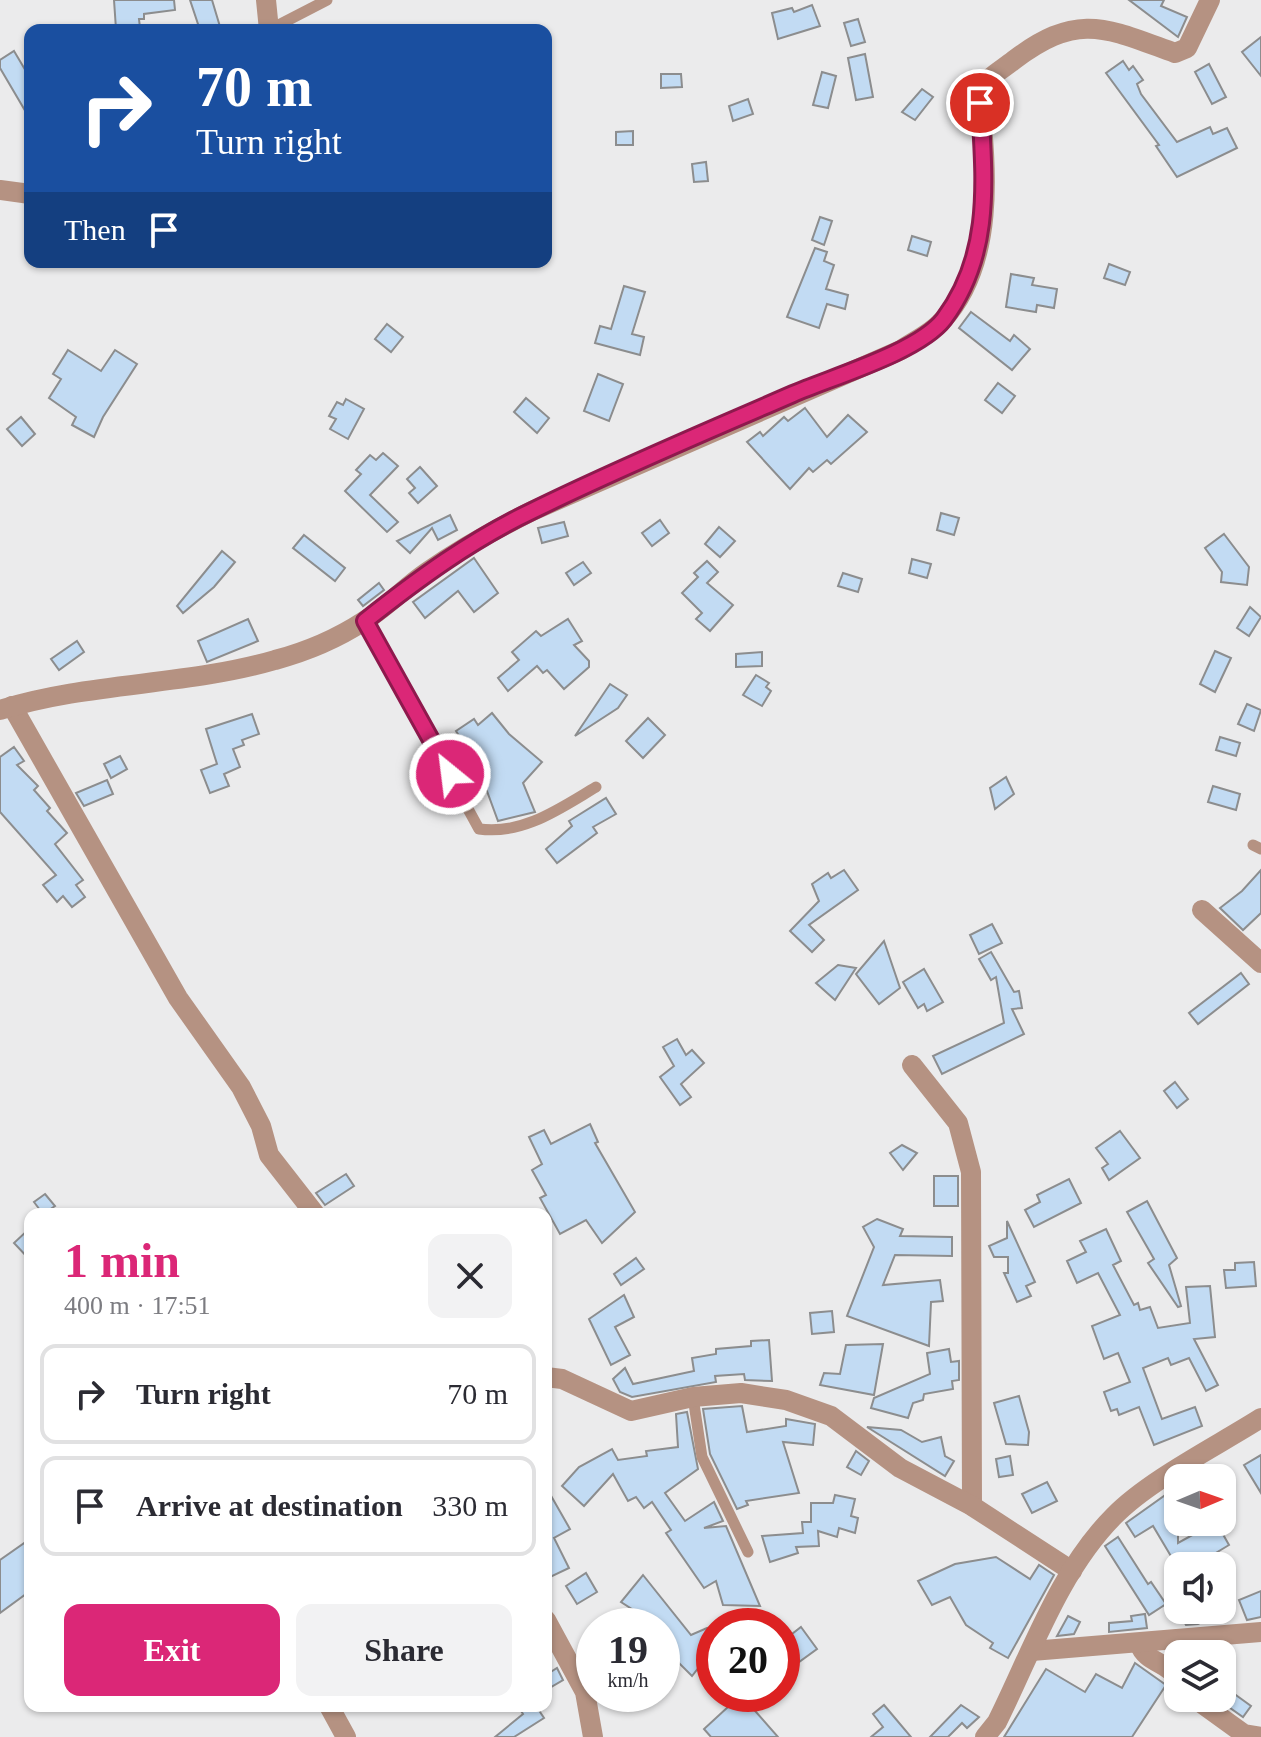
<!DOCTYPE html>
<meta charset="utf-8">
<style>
body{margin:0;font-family:"Times New Roman",serif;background:#f2f2f3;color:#2b2b33;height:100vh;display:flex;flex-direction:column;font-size:30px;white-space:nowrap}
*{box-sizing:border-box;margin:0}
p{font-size:26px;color:#7c7c81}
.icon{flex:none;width:44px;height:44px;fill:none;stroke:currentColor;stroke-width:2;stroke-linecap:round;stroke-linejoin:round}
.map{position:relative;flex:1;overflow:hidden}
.panel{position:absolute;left:24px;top:1208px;width:528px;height:504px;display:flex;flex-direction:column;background:#fff;border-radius:16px;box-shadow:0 2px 6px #0004}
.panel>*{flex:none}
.top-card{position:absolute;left:24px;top:24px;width:528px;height:244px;border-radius:16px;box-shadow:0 2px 6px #0004;background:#1a4fa0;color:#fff;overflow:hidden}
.needle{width:52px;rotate:88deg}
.buttons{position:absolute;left:1164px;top:1464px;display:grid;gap:16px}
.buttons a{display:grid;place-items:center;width:72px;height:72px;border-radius:16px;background:#fff;box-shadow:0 2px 6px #0004;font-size:40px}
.speed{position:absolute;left:576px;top:1608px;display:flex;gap:16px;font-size:40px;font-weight:700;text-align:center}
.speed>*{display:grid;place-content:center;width:104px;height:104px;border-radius:50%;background:#fff;box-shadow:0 2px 6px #0004;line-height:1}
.speed small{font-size:20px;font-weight:400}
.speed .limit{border:12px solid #d22;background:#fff;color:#111}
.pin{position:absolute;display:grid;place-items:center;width:68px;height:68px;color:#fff;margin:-34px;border:4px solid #fff;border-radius:50%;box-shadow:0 2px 8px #0007}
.me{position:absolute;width:88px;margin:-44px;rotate:331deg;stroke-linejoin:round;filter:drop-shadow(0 0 6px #0008)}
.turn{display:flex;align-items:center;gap:28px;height:168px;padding:0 40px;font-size:36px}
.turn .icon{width:104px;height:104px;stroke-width:2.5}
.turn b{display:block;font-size:56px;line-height:68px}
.then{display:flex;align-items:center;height:76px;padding:0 40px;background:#0003;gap:16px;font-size:30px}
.round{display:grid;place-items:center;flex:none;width:84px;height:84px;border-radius:16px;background:#f2f2f3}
.overview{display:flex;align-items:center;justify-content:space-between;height:136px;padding:0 40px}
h1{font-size:48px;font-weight:700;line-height:60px;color:#db2777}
.action{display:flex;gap:16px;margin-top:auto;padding:16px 40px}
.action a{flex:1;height:92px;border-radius:16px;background:#db2777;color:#fff;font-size:32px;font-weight:700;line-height:92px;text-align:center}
.action a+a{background:#f2f2f3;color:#2b2b33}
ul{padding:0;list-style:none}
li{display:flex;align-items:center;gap:24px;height:100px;margin:0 16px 12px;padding:0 24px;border:4px solid #e1e1e2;border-radius:16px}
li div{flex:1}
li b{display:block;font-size:30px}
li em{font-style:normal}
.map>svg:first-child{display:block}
.building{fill:#c2dbf3;stroke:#8c8d8e;stroke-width:2}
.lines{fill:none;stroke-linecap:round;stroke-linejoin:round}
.lane{stroke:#b59282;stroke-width:11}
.street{stroke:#b59282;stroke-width:20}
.route-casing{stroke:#8e194d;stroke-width:20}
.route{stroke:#db2777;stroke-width:14}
</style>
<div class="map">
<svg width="1261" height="1737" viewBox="0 0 1261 1737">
<rect width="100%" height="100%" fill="#ebebec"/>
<g class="building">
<path d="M114,0H174L175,10L144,14V19H139L140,28L116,29Z"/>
<path d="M190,0H212L221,30H200Z"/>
<path d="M1129,0H1164L1161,6L1187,17L1178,37Z"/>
<path d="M812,5L820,26L778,39L772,13L792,8L794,12Z"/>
<path d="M858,19L865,42L851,46L844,23Z"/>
<path d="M1261,37V76L1242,52Z"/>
<path d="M14,51L30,78V119L0,68V60Z"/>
<path d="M865,54L873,97L856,100L848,58Z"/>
<path d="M1123,61L1129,70L1133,66L1143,80L1137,84L1141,94L1177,142L1210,127L1213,134L1227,128L1237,148L1177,177L1156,146L1159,145L1106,73Z"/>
<path d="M1209,64L1226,97L1212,104L1195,72Z"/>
<path d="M822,72L836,76L828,108L813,105Z"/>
<path d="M661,74H681L682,87L661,88Z"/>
<path d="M922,89L933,97L915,120L902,112Z"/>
<path d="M748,99L753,114L733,121L729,106Z"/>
<path d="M633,131V145H616V132Z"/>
<path d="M706,162L708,181L694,182L692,164Z"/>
<path d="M820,217L832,221L824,245L812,240Z"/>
<path d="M912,236L931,242L927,256L908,250Z"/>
<path d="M815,248L827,252L824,261L834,265L826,289L848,295L845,309L827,304L819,328L787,317Z"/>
<path d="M1109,264L1130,272L1125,285L1104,278Z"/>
<path d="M1011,274L1034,278L1032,285L1057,289L1054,308L1037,305L1036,312L1006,307Z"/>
<path d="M624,286L645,292L632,334L644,337L640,355L595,343L600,326L611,329Z"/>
<path d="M971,312L1010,341L1014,335L1030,349L1012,370L959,328Z"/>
<path d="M387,324L403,337L391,352L375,339Z"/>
<path d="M68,350L101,371L115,350L137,364L103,417L94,437L72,425L76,417L49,398L61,379L53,374Z"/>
<path d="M598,374L623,384L609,421L584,411Z"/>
<path d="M998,383L1015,396L1002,413L985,400Z"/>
<path d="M526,398L549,418L537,433L514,412Z"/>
<path d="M346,399L364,409L348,439L330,429L336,419L329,416L337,402L343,405Z"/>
<path d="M805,408L827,437L848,415L867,432L831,464L827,460L813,472L809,468L790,489L747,442L760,432L763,436L784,417L788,421Z"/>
<path d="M21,417L35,434L22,446L7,429Z"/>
<path d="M383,453L398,466L370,495L398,522L387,532L345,491L361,474L356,470L370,455L376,460Z"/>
<path d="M420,467L437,486L418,503L409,493L415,488L407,479Z"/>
<path d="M941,513L959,518L954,535L937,530Z"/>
<path d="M450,515L457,530L438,540L432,528L410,553L397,541Z"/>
<path d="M660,520L669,533L652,546L642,533Z"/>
<path d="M564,522L568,536L542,543L538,528Z"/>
<path d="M719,527L735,541L720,557L705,544Z"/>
<path d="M1224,534L1249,567L1247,585L1221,582L1222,572L1205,548Z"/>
<path d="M304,535L345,568L335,581L293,548Z"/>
<path d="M222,551L235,562L214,587L183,613L177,606Z"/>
<path d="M474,558L498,593L474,612L458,591L425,618L413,602Z"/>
<path d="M912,559L931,564L927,578L909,573Z"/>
<path d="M707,561L718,572L707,583L733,605L710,631L696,619L702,613L682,593L698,577L694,573Z"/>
<path d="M583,562L591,573L574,585L566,573Z"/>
<path d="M843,573L862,579L858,592L838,586Z"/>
<path d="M379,583L384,590L363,606L358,600Z"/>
<path d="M1250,607L1261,617L1249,636L1237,628Z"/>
<path d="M248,619L258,641L207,662L198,641Z"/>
<path d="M568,619L582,641L574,645L589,661V667L564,689L547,670L543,673L537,666L508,691L498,678L519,660L512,652L536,631L541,636Z"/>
<path d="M77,641L84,652L59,670L51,659Z"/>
<path d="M1215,651L1231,658L1215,692L1200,684Z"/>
<path d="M762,652V666L736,667V654Z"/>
<path d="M756,675L769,683L766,687L771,691L762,706L743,695Z"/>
<path d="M610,684L627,695L618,708L575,736Z"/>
<path d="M1247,704L1261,710L1254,731L1238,724Z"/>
<path d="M492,713L509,734L542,762L523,783L535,812L498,821L477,764L456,731L474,719L478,725Z"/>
<path d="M252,714L259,734L242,740L244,745L233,749L240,767L224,774L229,786L210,793L201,770L217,764L206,729Z"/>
<path d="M648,718L665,735L643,758L626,741Z"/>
<path d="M1220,737L1240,743L1236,756L1216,750Z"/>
<path d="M14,747L24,761L17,765L38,786L34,790L50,808L47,811L67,833L55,844L83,880L76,885L85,897L72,907L63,896L57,902L43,885L56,875L0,812V757Z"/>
<path d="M120,756L127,769L111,778L104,764Z"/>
<path d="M1006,777L1014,794L995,809L990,788Z"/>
<path d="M107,780L113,794L84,806L76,793Z"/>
<path d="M1213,786L1240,794L1236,810L1208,802Z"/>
<path d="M606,798L616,814L593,827L597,833L557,863L546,849L572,826L569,821Z"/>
<path d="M844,870L858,890L809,925L824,940L812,952L790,931L819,901L812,884L828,873L831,878Z"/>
<path d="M1261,870V913L1243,930L1220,908L1242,891Z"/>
<path d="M992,924L1002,943L979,954L970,935Z"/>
<path d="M884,941L900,988L879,1004L856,974Z"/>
<path d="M991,952L1014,992L1019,991L1022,1008L1012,1009L1024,1034L942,1074L933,1056L1004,1023L996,977L991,980L979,959Z"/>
<path d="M838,965L856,968L835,1000L816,983Z"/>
<path d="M924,969L943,1002L927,1011L924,1004L918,1008L903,982Z"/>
<path d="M1241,973L1249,984L1198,1024L1189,1013Z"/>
<path d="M677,1039L686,1055L692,1050L704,1063L681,1084L691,1097L680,1105L660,1077L674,1066L663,1047Z"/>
<path d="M1175,1082L1188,1099L1177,1108L1164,1091Z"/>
<path d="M590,1124L598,1142L595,1143L635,1212L602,1243L586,1220L560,1234L540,1198L546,1195L532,1170L542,1164L529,1137L544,1130L551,1144Z"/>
<path d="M1120,1131L1140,1158L1109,1180L1102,1168L1108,1164L1096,1148Z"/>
<path d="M902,1145L917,1153L903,1170L890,1153Z"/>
<path d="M346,1174L354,1186L325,1205L316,1193Z"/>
<rect x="934" y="1176" width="24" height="30"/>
<path d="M1069,1179L1081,1203L1034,1227L1025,1210L1040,1202L1037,1195Z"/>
<path d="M45,1194L55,1206L43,1214L34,1202Z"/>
<path d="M1147,1201L1177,1258L1169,1265L1181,1306L1178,1307L1148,1263L1154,1259L1127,1212Z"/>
<path d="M877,1219L903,1229L900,1236L952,1237V1256L895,1255L883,1285L940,1280L943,1301L931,1302L929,1346L847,1316L874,1247L863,1227Z"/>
<path d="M1007,1221L1035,1282L1026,1286L1031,1296L1017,1302L1004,1273H1008V1257H994L989,1246L1007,1238Z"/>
<path d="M30,1228V1260L14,1243Z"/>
<path d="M1106,1229L1121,1261L1113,1265L1134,1305L1138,1303L1140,1310L1150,1307L1158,1328L1190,1323L1186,1287L1210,1286L1215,1337L1194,1339L1218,1385L1206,1391L1189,1358L1171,1365L1168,1358L1143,1368L1162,1419L1195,1407L1202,1426L1154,1445L1139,1407L1119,1415L1117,1409L1111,1411L1104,1392L1130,1382L1118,1353L1104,1359L1092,1326L1120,1315L1098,1273L1077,1283L1067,1261L1086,1252L1080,1241Z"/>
<path d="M636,1258L644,1269L621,1285L614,1274Z"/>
<path d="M1254,1262L1256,1286L1226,1288L1224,1270H1235V1263Z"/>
<path d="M624,1295L634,1317L615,1327L630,1355L611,1365L589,1319Z"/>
<path d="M832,1311L834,1332L812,1334L810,1313Z"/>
<path d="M769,1340L772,1381L745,1380L744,1374L715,1376L716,1382L632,1397L620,1392L613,1379L625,1368L633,1384L694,1371L692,1358L716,1354V1349L751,1346V1341Z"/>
<path d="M883,1344L874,1395L820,1385L824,1373L840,1374L846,1345Z"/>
<path d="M949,1349L951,1362L959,1361V1380L952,1381L953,1389L924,1394L923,1400L913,1403L908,1418L871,1408L874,1398L930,1374L927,1353Z"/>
<path d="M1019,1396L1029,1432L1028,1445L1006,1444L994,1403Z"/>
<path d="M742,1406L747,1432L786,1426V1419L815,1424L813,1445L783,1442L799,1493L746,1501L748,1505L737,1509L710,1454L703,1409Z"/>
<path d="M687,1412L698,1469L665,1493L685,1521L714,1502L723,1521L704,1528L726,1526L760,1606L723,1605L716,1581L704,1588L666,1533L671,1530L652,1502L644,1508L636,1497L628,1501L613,1474L584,1506L562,1486L579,1467L612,1449L618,1460L647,1456L646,1451L678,1447L676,1414Z"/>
<path d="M867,1427L901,1430L922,1442L941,1437L945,1456L954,1461L945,1476Z"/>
<path d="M856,1451L869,1461L861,1475L847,1467Z"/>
<path d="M1261,1455V1493L1244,1465Z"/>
<path d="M1010,1456L1013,1475L999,1477L996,1459Z"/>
<path d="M1047,1482L1057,1501L1032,1513L1022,1494Z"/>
<path d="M1178,1486V1543L1216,1522L1229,1545L1194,1566L1178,1568L1153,1526L1135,1537L1126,1523Z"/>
<path d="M546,1487L570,1529L554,1538L569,1568L546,1579Z"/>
<path d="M835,1495L855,1499L851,1516L858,1518L855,1533L839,1528L837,1537L818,1531L819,1546L796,1547L798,1553L770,1562L762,1536L803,1533L802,1522H811V1503H833Z"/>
<path d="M1118,1537L1148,1584L1151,1582L1166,1604L1149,1615L1105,1546Z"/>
<path d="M30,1539V1591L0,1613V1560Z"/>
<path d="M996,1557L1030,1579L1039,1565L1054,1575L1008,1658L990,1648L993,1643L966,1625L950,1597L932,1605L918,1581L955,1564Z"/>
<path d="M586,1573L597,1592L577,1604L566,1586Z"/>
<path d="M643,1575L691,1635L707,1628L714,1637V1676L703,1662L692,1676L673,1657L662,1673V1626H642L634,1618L638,1613L621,1602Z"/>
<path d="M1261,1591V1617L1247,1620L1239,1600Z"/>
<path d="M1188,1610H1225L1198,1624L1186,1625L1180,1614Z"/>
<path d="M1145,1614L1147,1628L1109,1632V1623L1132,1621L1131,1616Z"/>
<path d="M1068,1616L1080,1622L1074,1634L1057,1636Z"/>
<path d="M801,1627L817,1649L799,1662L783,1641Z"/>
<path d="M1135,1663L1166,1685L1132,1737H1004L1046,1669L1085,1692L1096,1674L1122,1688Z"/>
<path d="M557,1668L563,1680L546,1690V1675Z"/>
<path d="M1222,1685L1251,1706L1243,1717L1216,1698H1222Z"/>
<path d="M741,1695L778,1737H711L704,1729Z"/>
<path d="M884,1705L911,1737H871L883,1727L873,1714Z"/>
<path d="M961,1705L979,1717L967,1728L962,1723L948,1737H930Z"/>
<path d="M518,1706H536L544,1718L514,1737H495L523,1714Z"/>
</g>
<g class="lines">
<g class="lane">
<path d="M269,30L327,0"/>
<path d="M365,621L479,829C523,835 559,809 596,787"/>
<path d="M1253,845L1261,849"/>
<path d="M693,1397L702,1457L748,1552"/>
</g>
<g class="street">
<path d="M266,0L269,30"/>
<path d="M0,190L30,194"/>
<path d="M12,706L178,998L241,1087L261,1126L269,1155L315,1214"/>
<path d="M0,710C89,682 186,686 275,660C305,652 338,638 364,621C387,607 405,587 427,572C460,549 496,529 532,511L901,350C914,341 932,333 942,321C997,261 986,166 979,93C985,78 1002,70 1014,60C1079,11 1106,28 1175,53L1187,48L1210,0"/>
<path d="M1202,910L1261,963"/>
<path d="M912,1065L958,1123L971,1172L972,1506"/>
<path d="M546,1377L562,1379L631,1411L693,1397L741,1393L786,1400L831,1416L900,1468L972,1506L1072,1571"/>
<path d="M546,1620L585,1692L593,1737"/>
<path d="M1139,1643C1146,1664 1168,1661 1178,1679"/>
<path d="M1032,1651L1261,1632"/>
<path d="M1194,1698L1244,1734L1261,1737"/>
<path d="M329,1706L346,1737"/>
<path d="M985,1737L997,1722C1031,1654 1059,1571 1114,1516C1149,1480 1217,1446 1261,1418"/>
</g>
</g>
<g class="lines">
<defs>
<path id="route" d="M450,774L365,621C418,579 471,540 532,511C617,469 706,432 793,394C832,377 919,352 944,319C993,253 984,179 980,103"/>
</defs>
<use href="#route" class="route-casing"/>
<use href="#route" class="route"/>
</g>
</svg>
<div class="buttons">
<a><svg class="needle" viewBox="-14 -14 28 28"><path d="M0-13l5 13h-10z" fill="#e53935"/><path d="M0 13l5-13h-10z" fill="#7c7c81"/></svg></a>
<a><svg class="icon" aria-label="sound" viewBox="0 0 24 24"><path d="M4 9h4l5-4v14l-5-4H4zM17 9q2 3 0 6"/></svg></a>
<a><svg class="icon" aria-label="layers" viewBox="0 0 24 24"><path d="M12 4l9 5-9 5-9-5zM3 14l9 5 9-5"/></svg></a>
</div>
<div class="speed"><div>19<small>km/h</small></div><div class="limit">20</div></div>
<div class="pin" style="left:980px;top:103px;background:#d93025"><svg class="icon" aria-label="arrive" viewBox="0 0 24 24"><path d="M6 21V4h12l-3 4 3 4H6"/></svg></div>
<svg class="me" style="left:450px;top:774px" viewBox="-20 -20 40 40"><circle r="17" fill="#db2777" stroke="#fff" stroke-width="3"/><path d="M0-11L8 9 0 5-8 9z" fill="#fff"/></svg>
<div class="top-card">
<div class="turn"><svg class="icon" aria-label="right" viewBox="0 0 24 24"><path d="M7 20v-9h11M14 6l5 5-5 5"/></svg><div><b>70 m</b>Turn right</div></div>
<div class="then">Then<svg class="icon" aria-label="arrive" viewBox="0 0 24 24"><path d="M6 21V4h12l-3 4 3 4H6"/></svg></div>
</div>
<section class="panel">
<div class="overview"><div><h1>1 min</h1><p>400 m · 17:51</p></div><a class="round"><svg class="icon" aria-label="close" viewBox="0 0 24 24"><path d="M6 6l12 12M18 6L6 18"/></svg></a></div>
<ul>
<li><svg class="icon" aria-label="right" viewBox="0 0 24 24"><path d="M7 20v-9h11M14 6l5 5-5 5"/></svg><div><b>Turn right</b></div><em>70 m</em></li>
<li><svg class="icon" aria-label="arrive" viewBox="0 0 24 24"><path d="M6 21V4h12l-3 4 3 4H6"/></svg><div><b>Arrive at destination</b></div><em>330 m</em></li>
</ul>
<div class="action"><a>Exit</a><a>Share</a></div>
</section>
</div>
